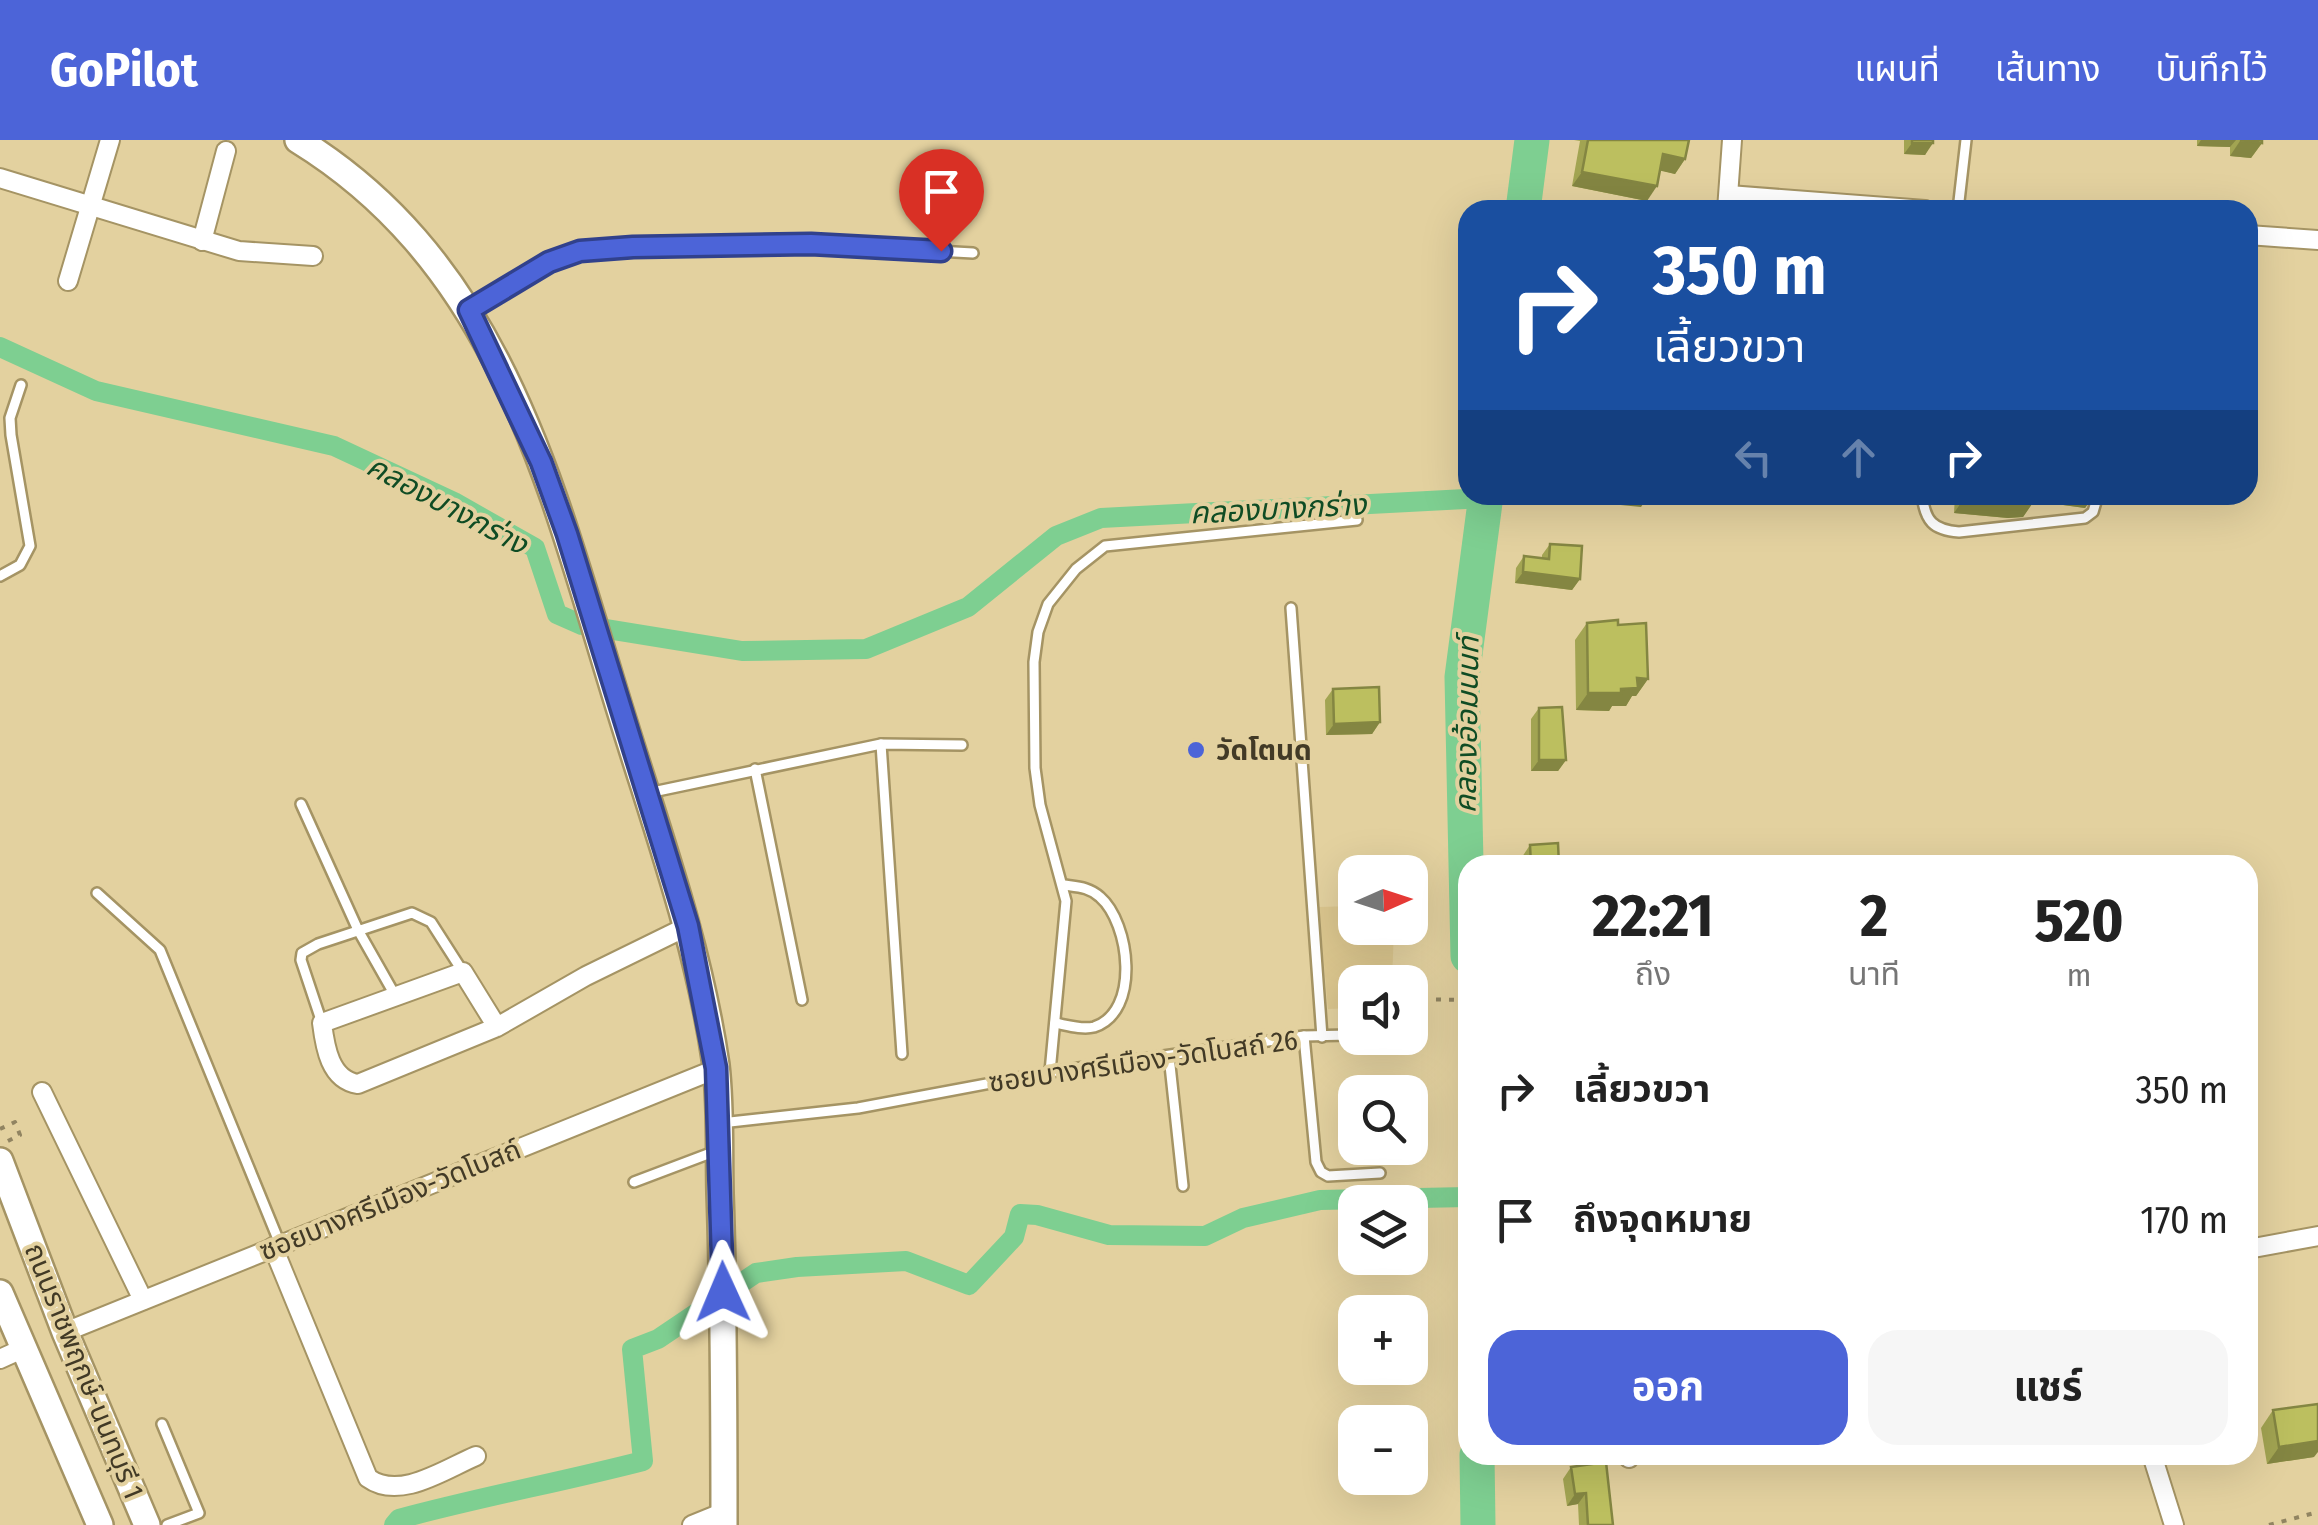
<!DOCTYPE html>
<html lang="th">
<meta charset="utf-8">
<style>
body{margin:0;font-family:"Fira Sans Condensed","Noto Sans Thai",sans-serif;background:#f6f6f6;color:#222;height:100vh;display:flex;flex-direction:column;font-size:38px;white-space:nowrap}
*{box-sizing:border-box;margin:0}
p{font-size:32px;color:#767676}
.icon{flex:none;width:55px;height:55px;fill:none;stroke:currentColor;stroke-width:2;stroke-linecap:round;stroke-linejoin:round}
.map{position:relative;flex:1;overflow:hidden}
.sheet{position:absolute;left:1458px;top:715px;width:800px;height:610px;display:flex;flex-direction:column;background:#fff;border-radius:30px;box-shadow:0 10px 40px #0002}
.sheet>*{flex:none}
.banner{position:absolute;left:1458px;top:60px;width:800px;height:305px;border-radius:30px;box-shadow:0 10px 40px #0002;background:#1a4fa0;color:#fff;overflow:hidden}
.needle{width:65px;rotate:87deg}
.tools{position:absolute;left:1338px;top:715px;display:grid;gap:20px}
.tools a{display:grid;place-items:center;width:90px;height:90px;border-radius:20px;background:#fff;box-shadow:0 10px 40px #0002;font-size:50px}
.pin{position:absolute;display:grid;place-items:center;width:85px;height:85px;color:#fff;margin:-102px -42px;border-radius:50% 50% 50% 0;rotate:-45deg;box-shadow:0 0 10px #0007}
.pin .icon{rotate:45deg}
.me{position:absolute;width:110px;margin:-55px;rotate:359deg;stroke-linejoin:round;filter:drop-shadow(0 0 8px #0008)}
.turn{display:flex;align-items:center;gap:35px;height:210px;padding:0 30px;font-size:45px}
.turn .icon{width:130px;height:130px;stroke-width:2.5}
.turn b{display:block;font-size:70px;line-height:85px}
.lanes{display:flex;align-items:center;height:95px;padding:0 30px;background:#0003;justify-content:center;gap:50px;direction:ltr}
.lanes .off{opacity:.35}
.eta{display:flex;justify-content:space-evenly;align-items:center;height:170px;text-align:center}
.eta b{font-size:60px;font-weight:700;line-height:70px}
.action{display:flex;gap:20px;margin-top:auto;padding:20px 30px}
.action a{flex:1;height:115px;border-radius:30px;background:#4c64d8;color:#fff;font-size:40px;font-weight:700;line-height:115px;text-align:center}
.action a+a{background:#f6f6f6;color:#222}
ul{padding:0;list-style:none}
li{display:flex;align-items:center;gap:30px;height:130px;padding:0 30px}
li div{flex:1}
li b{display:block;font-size:38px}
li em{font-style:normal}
header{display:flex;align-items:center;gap:60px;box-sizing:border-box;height:140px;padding:0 50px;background:#4c64d8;color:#fff}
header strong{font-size:48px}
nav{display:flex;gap:55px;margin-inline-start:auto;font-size:35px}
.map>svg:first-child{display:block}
.built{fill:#dbc68e}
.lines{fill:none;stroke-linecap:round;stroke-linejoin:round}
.canal{stroke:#7ecf91;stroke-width:20}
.river{stroke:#7ecf91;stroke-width:35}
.lane-casing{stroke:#a59464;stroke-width:14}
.street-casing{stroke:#a59464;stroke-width:22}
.secondary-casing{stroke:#a59464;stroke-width:30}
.path{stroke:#918461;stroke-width:4;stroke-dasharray:5 8;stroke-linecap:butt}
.lane{stroke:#fff;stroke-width:9}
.street{stroke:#fff;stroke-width:18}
.secondary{stroke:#fff;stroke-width:25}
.wall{fill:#a2a452}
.shaded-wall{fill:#848642}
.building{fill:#bcbf5f;stroke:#848642;stroke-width:2.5}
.route-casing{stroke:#31418c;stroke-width:25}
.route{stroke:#4c64d8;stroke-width:18}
.poi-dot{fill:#4c64d8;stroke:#e3d19f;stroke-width:4}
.labels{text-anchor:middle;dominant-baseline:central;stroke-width:8;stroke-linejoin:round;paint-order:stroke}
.poi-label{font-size:28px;font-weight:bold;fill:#423a26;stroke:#e3d19f;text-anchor:start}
.street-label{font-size:28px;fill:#423a26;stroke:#e3d19f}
.water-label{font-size:30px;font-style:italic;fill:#0f4c24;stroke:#e3d19f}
</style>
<header>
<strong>GoPilot</strong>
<nav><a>แผนที่</a><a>เส้นทาง</a><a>บันทึกไว้</a></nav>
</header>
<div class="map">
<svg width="2318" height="1385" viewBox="0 0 2318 1385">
<rect width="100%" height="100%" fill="#e3d19f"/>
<path class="built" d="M1355,766V788H1394L1392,842H1355V868L1328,869L1319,767Z"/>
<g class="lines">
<g class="canal">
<path d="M0,207L96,251L334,306L454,362L535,408L557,474L582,485L742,511L866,509L968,467L1056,396L1101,378L1485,358"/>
<path d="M394,1385L399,1379C480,1357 562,1342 643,1321L632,1209L658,1199L756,1133L797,1127L906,1121L969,1145L1014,1097L1020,1074L1037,1075L1109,1095L1205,1096L1243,1078L1320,1060L1468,1057"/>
</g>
<g class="river">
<path d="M1523,70L1532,0"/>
<path d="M1468,816L1462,537L1486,355"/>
<path d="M1477,1315L1478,1385"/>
</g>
<defs>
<g id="lane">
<path d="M1958,70L1966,0"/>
<path d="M471,168L549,121L579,111L633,107L811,104L973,113"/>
<path d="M1922,355C1925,381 1933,390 1959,392L2085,378L2093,372L2098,355"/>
<path d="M0,436L20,425L30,406L11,295L10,278L21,245"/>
<path d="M1291,468L1322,897"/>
<path d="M881,604L902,914"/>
<path d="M755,629L802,860"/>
<path d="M648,653L881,604L962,605"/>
<path d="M301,664L358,790L396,857"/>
<path d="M97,753L160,810L280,1104"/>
<path d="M322,883L301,820L302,813L318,804L412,773L431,782L463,832"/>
<path d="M1055,883C1066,885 1082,890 1094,887C1141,872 1130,783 1100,757C1089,747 1078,747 1064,745"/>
<path d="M1304,896L1316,1022L1321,1032L1328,1036L1380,1033"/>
<path d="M1169,916L1183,1046"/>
<path d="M1050,932L1066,761L1040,665L1035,628L1034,522L1038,492L1048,464L1076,429L1105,406L1357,380"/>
<path d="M721,983L858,968L1050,932L1304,896L1349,895L1355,891"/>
<path d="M634,1042L716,1011"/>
<path d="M162,1284L199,1373L167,1385"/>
</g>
<g id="street">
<path d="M0,38L239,111L313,116"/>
<path d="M1729,55L1925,70"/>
<path d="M1727,70L1732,0"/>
<path d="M2248,95L2318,100"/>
<path d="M202,101L226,11"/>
<path d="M68,141L110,0"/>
<path d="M497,887L463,832L322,883C325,907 330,940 358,944L497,887L586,836L688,786"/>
<path d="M42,952L143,1160"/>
<path d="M273,1107L368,1338C400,1361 445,1329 476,1316"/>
<path d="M2248,1109L2318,1096"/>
<path d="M65,1192L716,929"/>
<path d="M0,1219L22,1209"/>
<path d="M1628,1315L1629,1318"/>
<path d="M2152,1315L2174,1385"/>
<path d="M692,1385L724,1372"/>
</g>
<g id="secondary">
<path d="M298,0C509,130 555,364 624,583C659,696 699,807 716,925C721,967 719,1011 720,1053C724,1164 724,1274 724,1385"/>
<path d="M0,1021L65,1192L147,1385"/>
<path d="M0,1153L100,1385"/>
</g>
</defs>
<use href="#lane" class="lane-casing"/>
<use href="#street" class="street-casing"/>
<use href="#secondary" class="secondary-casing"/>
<g class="path">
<path d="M1410,859L1468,860"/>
<path d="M0,989L15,982L20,995L6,1002"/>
<path d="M2269,1385L2318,1372"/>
</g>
<use href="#lane" class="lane"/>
<use href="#street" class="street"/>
<use href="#secondary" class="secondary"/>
</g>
<g class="wall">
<path d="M1574,0H1689L1685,19L1675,34L1660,30L1647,61L1572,46L1580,1Z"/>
<path d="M1904,0H1933L1925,15L1904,14Z"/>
<path d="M2197,0H2262V3L2251,18L2230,16V7L2197,6Z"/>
<path d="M1955,355H2094L2085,368L2034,361L2023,377L2008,378L1954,373Z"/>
<path d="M1550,404L1580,439L1572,450L1515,443L1516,428L1524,416L1542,418V415Z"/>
<path d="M1587,483L1618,485L1648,539L1636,556H1632L1626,566H1612L1609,571L1576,570L1575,500Z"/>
<path d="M1333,549L1380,582L1372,594L1326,595L1325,560Z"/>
<path d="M1539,568L1566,620L1558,631H1531V579Z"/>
<path d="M1530,705L1559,725H1523L1522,717Z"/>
<path d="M2273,1270L2314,1317L2267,1324L2261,1288Z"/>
<path d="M1571,1327L1613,1385H1579L1578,1364L1567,1366L1563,1339Z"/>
</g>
<g class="shaded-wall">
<path d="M2201,0H2236L2230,7L2197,6Z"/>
<path d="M2240,1L2262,3L2251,18L2230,16Z"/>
<path d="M1912,3H1933L1925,15L1904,14Z"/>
<path d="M1663,14L1685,19L1675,34L1653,29Z"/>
<path d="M1582,32L1657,46L1647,61L1572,46Z"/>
<path d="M1595,355H1649L1641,367L1590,362Z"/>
<path d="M2028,355H2094L2085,368L2034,361L2023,377L2008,378L1954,373L1965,357Z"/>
<path d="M1523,432L1580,439L1572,450L1515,443Z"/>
<path d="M1637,538L1648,539L1636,556H1632L1626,566H1612L1609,571L1576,570L1588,553L1621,549Z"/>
<path d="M1380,582L1372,594L1326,595L1334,584Z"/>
<path d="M1539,620H1566L1558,631H1531Z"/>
<path d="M2318,1301V1312L2314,1317L2267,1324L2279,1307Z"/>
<path d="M1586,1353L1578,1364L1567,1366L1575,1354Z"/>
</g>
<g class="building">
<path d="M1588,0H1689L1685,19L1663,14L1657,46L1582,32Z"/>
<rect x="1912" y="0" width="21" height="3"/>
<path d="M2240,0H2262V3Z"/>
<path d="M1965,355H2035L2034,361L2019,362L1965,357Z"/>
<path d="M1550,404L1582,406L1580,439L1523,432L1524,416L1549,419Z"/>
<path d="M1618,480V485L1646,483L1648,539L1637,538L1638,548L1621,549V553H1588L1587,483Z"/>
<path d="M1379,547L1380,582L1334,584L1333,549Z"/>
<path d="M1562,567L1566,620H1539V568Z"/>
<path d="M1558,703L1559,725H1531L1530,705Z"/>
<path d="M2318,1264V1301L2279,1307L2273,1270Z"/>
<path d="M1606,1322L1613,1385H1588L1586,1353L1575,1354L1571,1327Z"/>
</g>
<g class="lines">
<defs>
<path id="route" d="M723,1152L716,928L688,786L567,394L541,322L469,170L549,122L580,111L633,107L811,104L941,111"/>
</defs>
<use href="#route" class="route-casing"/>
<use href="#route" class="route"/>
</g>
<circle class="poi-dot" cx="1196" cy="610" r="10"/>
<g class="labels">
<g class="poi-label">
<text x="1216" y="610">วัดโตนด</text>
</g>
<g class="street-label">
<text transform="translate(1143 921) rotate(-8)">ซอยบางศรีเมือง-วัดโบสถ์ 26</text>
<text transform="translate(390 1060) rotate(-22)">ซอยบางศรีเมือง-วัดโบสถ์</text>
<text transform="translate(84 1231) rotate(68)">ถนนราชพฤกษ์-นนทบุรี 1</text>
</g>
<g class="water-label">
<text transform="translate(447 365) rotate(28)">คลองบางกร่าง</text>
<text transform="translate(1278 369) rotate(-3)">คลองบางกร่าง</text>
<text transform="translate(1467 585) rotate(-89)">คลองอ้อมนนท์</text>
</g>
</g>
</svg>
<div class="tools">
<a><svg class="needle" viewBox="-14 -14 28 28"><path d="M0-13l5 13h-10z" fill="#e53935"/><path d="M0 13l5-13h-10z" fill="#767676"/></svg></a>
<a><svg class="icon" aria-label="sound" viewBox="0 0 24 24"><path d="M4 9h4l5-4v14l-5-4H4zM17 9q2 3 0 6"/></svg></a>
<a><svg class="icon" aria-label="search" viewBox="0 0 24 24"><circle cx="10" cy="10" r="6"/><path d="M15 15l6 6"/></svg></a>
<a><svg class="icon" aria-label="layers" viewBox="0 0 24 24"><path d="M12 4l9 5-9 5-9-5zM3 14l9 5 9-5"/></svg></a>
<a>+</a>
<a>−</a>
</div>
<div class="pin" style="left:941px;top:111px;background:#d93025"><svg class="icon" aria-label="arrive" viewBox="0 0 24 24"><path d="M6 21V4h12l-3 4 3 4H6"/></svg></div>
<svg class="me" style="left:723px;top:1152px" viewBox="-20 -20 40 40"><path d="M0-17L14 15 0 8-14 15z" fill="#4c64d8" stroke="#fff" stroke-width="4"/></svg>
<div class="banner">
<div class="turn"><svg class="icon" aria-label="right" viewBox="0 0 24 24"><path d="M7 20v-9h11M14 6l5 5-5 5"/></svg><div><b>350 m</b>เลี้ยวขวา</div></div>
<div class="lanes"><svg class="icon off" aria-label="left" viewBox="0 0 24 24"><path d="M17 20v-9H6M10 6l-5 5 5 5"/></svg><svg class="icon off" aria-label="ahead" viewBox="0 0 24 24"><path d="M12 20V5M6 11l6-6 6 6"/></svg><svg class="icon" aria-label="right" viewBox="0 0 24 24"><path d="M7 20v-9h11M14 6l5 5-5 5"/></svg></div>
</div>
<section class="sheet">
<div class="eta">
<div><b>22:21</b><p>ถึง</p></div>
<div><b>2</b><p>นาที</p></div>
<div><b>520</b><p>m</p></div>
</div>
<ul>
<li><svg class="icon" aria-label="right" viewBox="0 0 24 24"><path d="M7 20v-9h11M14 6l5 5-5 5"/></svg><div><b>เลี้ยวขวา</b></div><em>350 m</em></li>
<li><svg class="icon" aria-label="arrive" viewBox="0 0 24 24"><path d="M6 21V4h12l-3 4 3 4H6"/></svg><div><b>ถึงจุดหมาย</b></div><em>170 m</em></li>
</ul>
<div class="action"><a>ออก</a><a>แชร์</a></div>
</section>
</div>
